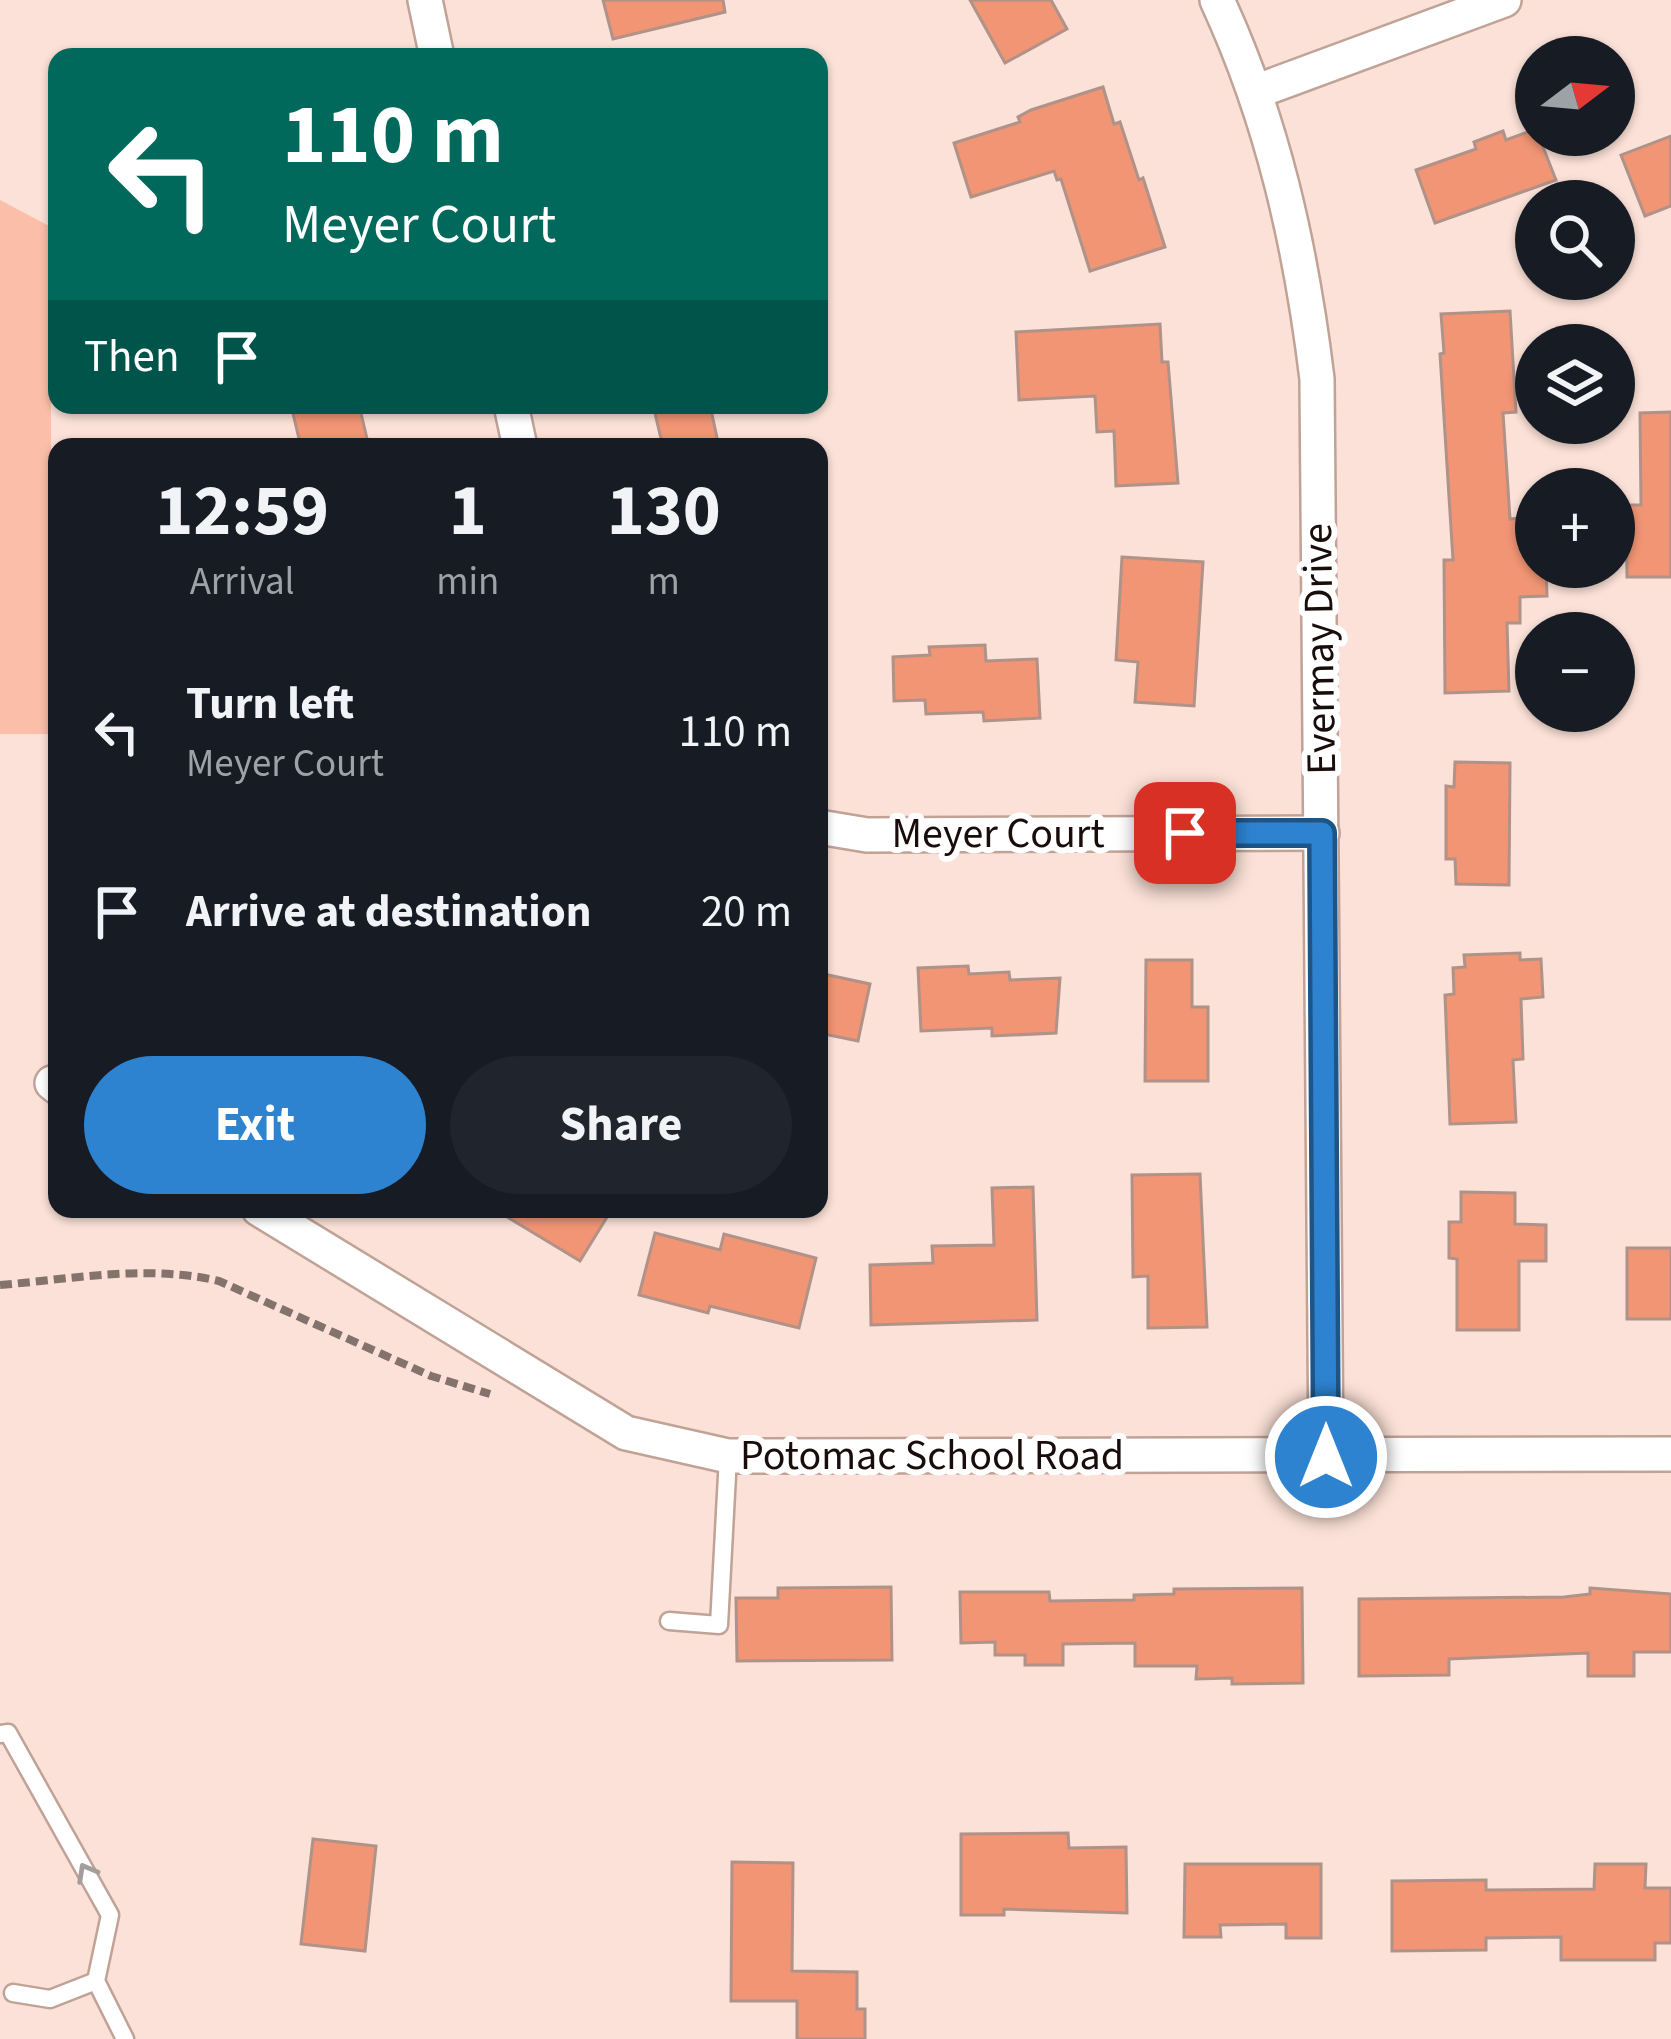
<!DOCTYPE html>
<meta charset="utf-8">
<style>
body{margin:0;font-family:"Source Sans 3",sans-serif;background:#20242c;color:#f1f3f6;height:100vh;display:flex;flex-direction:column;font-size:45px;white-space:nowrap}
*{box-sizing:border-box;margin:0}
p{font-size:39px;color:#9ea1a6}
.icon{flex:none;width:66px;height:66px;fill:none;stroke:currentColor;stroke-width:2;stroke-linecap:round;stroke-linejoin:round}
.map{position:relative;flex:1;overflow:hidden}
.side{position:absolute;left:48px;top:438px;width:780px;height:780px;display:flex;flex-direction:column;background:#171b24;border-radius:24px;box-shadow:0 3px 9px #0004}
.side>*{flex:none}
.guide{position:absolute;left:48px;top:48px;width:780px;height:366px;border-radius:24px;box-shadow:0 3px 9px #0004;background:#00695c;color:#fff;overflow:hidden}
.needle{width:78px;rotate:74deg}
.buttons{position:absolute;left:1515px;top:36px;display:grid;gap:24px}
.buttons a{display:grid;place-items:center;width:120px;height:120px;border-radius:50%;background:#171b24;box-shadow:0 3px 9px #0004;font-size:60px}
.pin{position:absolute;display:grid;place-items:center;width:102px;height:102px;color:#fff;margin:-51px;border-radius:24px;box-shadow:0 6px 18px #0006}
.me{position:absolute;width:132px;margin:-66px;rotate:0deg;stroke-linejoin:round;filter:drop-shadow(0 0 9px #0008)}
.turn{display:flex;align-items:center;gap:42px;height:252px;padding:0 36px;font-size:54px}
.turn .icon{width:156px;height:156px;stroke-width:2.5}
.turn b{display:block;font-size:84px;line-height:102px}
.then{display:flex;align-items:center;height:114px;padding:0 36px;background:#0003;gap:24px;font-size:45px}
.eta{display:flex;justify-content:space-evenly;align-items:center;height:204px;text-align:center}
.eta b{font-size:72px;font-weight:700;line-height:84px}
.cta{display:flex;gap:24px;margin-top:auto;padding:24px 36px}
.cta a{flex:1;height:138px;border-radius:72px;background:#2e83d1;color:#fff;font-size:48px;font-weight:700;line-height:138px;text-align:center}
.cta a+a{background:#20242c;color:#f1f3f6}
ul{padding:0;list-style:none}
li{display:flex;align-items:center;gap:36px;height:180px;padding:0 36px}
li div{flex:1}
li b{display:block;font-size:45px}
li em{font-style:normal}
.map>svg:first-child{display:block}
.green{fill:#fbbfa9}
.building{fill:#f19574;stroke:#b09288;stroke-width:3}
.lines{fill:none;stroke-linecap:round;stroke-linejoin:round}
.service-casing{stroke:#c0a297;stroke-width:21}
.minor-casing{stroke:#c0a297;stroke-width:38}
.path{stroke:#84726c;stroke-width:8;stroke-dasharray:12 6;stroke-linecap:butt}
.service{stroke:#fff;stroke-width:16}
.minor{stroke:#fff;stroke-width:33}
.oneway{stroke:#a39e9d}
.route-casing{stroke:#1e5588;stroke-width:30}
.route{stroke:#2e83d1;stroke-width:21}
.labels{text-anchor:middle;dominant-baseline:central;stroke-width:12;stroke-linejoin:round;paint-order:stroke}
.street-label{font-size:42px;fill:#180d0a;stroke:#fff}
</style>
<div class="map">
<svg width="1671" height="2039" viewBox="0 0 1671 2039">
<rect width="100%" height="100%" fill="#fbe1d7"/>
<path class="green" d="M0,200L51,227V734H0Z"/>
<g class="building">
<path d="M603,0H723L725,12L613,39Z"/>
<path d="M970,0H1051L1067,29L1005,63Z"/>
<path d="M1103,87L1114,124L1120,122L1139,180L1143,178L1165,247L1090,271L1061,179L1057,180L1054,171L971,197L954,143L1020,122L1018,117L1031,110Z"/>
<path d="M1536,129L1556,180L1435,223L1416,170L1476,149L1474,142L1503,131L1506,140Z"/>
<path d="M1671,136V206L1645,216L1621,155Z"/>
<path d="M1510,311L1516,412L1503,413L1510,519L1520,518V549L1536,548V567H1546L1547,596L1520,597V623H1507L1509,691L1445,693L1444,560H1453L1440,354L1444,353L1441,314Z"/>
<path d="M1160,324L1162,362H1168L1178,483L1116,486L1114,431L1097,432L1095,396L1019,400L1016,332Z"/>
<path d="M291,405H359L369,447H301Z"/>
<path d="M653,405H710L719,447H663Z"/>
<path d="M1671,412V577H1627L1626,505H1641L1640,413Z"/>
<path d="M1122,557L1203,562L1194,706L1135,702L1138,662L1116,660Z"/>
<path d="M985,645L986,661L1037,659L1040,718L984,721L983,712L926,714L925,700L894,701L893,657L930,655L929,647Z"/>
<path d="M1455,762L1510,763L1509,885L1456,884L1455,859H1446V786L1454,787Z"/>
<path d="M1520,953V960L1541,959L1543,997L1521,999L1523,1059L1513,1060L1516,1122L1450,1124L1445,995L1454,994L1453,968L1465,967L1464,955Z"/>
<path d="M1146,960H1192V1007H1208V1081H1145Z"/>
<path d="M968,966L969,974L1009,972L1010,980L1060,978L1056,1033L992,1036V1028L921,1031L918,968Z"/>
<path d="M819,973L870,984L858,1041L819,1033Z"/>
<path d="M1200,1174L1207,1327L1148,1328V1276L1133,1277L1132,1175Z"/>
<path d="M1033,1187L1037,1320L871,1325L870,1265L933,1263L932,1246L994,1245L992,1188Z"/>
<path d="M1461,1192L1515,1193V1224L1546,1225V1261H1519V1330H1457V1259L1449,1258V1222H1461Z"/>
<path d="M494,1209H612L580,1261Z"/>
<path d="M655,1233L720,1250L724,1234L816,1258L799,1328L710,1306L708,1313L639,1295Z"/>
<rect x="1627" y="1248" width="44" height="71"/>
<path d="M891,1587L892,1660L737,1661L736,1598H778V1588Z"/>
<path d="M1302,1588L1303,1683L1232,1684V1678L1196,1679L1197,1666H1135V1643L1063,1644V1665H1025V1655H995V1642L961,1643L960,1592H1049L1050,1601L1134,1600V1595L1174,1594V1589Z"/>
<path d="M1590,1588L1671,1594V1652H1634V1676H1588V1653L1449,1659V1675L1359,1676V1599L1564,1597L1590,1594Z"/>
<path d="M1068,1833L1069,1848L1126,1847L1127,1913L1004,1909V1915H961V1834Z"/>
<path d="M313,1839L376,1846L365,1951L301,1944Z"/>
<path d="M732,1862L793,1863L792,1971L857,1972V2009H865V2039H797V2001H731Z"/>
<path d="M1185,1864H1321V1938H1286V1924L1220,1925L1221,1937H1184Z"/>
<path d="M1595,1864H1646L1645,1888H1671V1943H1655V1960H1561V1937L1486,1938V1950L1392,1951V1881L1486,1880V1890L1594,1889Z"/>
</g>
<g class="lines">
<defs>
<g id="service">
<path d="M669,1621L719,1625L728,1456"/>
<path d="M0,1734L8,1733L110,1915L96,1981L125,2039"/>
<path d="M13,1993L50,1999L96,1981"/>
</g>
<g id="minor">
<path d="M425,0L437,57"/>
<path d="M1217,0C1273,121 1301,247 1317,379L1326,1457"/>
<path d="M1255,92L1504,0"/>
<path d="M511,405L520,447"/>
<path d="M819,827L867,835L1322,833"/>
<path d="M52,1083L57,1087"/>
<path d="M259,1209L626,1433L728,1456L1671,1454"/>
</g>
</defs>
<use href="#service" class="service-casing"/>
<use href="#minor" class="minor-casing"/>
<path class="path" d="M0,1285C73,1279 147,1264 219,1281L431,1376L490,1394"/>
<use href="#service" class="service"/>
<use href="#minor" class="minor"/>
</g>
<defs><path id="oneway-chevron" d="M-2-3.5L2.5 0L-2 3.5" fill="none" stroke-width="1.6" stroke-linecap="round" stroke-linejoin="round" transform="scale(3)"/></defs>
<use class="oneway" href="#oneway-chevron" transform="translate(86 1872) rotate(-119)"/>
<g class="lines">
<defs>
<path id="route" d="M1185,833H1322L1326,1457"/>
</defs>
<use href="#route" class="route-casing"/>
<use href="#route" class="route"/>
</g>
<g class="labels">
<g class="street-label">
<text transform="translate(1320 649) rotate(-91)">Evermay Drive</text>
<text x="998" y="834">Meyer Court</text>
<text x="932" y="1456">Potomac School Road</text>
</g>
</g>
</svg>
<div class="buttons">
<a><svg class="needle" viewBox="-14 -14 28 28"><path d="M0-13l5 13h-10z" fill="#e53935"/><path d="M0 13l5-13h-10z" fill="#9ea1a6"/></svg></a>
<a><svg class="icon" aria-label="search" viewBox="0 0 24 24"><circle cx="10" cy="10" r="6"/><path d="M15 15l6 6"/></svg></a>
<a><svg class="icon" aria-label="layers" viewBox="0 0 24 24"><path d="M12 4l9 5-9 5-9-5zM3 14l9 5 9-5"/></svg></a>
<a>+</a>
<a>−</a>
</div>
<div class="pin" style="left:1185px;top:833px;background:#d93025"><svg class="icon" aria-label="arrive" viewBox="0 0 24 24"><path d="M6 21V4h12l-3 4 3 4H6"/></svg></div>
<svg class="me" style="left:1326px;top:1457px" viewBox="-20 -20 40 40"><circle r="17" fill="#2e83d1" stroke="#fff" stroke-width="3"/><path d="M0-11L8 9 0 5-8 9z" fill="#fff"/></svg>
<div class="guide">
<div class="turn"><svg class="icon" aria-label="left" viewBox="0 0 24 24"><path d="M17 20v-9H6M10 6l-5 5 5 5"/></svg><div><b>110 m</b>Meyer Court</div></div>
<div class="then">Then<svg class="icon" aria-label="arrive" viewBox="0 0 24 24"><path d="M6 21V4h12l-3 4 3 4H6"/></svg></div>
</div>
<section class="side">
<div class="eta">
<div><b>12:59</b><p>Arrival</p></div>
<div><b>1</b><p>min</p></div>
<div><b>130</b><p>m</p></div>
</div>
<ul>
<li><svg class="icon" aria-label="left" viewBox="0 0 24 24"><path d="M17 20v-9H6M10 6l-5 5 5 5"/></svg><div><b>Turn left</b><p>Meyer Court</p></div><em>110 m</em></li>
<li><svg class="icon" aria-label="arrive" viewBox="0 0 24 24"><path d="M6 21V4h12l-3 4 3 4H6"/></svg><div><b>Arrive at destination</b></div><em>20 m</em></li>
</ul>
<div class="cta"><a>Exit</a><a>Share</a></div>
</section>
</div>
